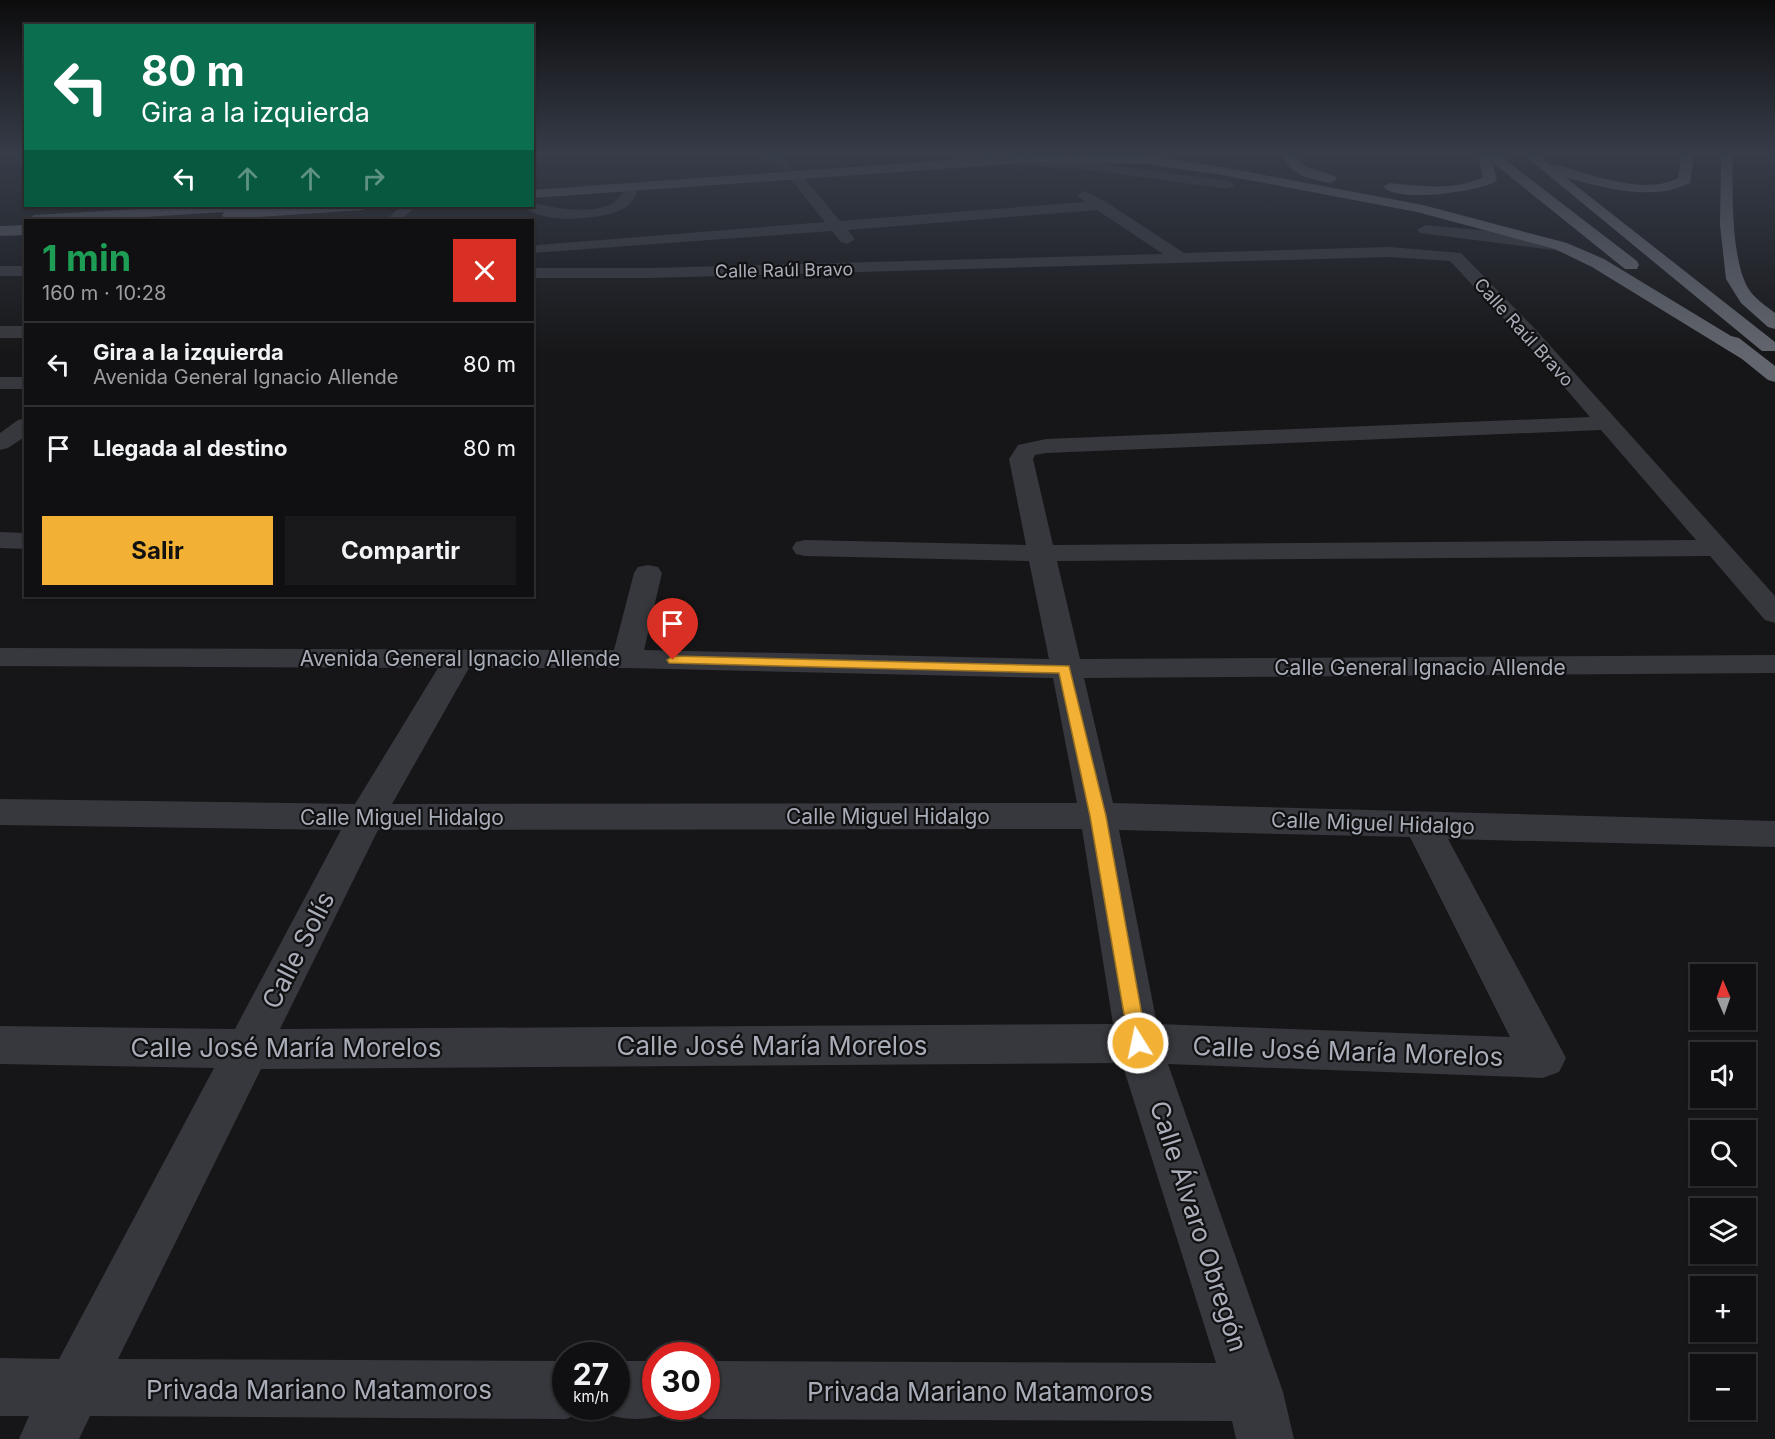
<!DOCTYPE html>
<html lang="es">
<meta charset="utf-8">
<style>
body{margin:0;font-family:Inter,sans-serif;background:#19191b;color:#f1f3f6;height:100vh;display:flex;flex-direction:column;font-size:22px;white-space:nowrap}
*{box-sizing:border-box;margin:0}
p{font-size:20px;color:#9c9d9f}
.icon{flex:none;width:33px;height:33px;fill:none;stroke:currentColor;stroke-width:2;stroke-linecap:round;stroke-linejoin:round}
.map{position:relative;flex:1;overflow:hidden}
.panel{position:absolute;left:24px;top:219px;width:510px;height:378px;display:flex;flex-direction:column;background:#101012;border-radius:0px;box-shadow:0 2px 4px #0004,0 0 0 2px #303032}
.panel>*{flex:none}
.top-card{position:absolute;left:24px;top:24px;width:510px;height:183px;border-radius:0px;box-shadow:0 2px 4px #0004,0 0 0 2px #303032;background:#0b6e4f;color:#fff;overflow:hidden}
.needle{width:39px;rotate:358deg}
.tools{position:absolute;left:1690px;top:964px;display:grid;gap:12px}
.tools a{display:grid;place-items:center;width:66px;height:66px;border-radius:0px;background:#101012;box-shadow:0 2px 4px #0004,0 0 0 2px #303032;font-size:30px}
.speed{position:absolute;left:552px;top:1342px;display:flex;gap:12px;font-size:30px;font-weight:700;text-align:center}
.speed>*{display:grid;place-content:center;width:78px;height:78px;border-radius:50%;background:#101012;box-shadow:0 2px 4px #0004,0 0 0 2px #303032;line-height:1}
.speed small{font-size:15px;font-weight:400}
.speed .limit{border:9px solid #d22;background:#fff;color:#111}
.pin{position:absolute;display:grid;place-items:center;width:51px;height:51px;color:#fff;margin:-62px -26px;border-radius:50% 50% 50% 0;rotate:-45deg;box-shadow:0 0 6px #0007}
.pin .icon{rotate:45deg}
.me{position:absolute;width:66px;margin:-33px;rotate:350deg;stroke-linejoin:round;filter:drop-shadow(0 0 4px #0008)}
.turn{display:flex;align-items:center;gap:21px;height:126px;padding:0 18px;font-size:27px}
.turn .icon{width:78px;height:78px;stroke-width:2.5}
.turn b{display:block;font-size:42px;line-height:51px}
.lanes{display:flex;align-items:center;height:57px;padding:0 18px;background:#0003;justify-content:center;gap:30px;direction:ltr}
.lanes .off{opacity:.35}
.round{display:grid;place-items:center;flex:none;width:63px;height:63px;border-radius:0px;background:#19191b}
.headline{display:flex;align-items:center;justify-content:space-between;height:102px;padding:0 18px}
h1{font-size:36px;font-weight:700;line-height:45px;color:#1e9e55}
.action{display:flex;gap:12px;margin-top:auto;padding:12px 18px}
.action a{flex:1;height:69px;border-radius:0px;background:#f2b134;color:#111;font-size:24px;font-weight:700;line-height:69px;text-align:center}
.action a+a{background:#19191b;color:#f1f3f6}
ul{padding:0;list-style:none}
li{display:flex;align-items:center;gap:18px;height:84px;padding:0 18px;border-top:2px solid #303032}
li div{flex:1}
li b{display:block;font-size:22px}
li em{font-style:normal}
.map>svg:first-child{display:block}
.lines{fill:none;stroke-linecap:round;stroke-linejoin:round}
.minor{fill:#37383d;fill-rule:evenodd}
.major{fill:#53555c;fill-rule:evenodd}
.highway{fill:#63666e;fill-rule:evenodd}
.route{fill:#f2b134;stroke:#9d7322;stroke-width:1.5}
.labels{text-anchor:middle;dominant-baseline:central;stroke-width:4.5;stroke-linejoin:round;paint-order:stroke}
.far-street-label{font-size:18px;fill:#a8adb8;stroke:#111113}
.street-label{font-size:21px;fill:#a8adb8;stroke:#111113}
.near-street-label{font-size:26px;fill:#a8adb8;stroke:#111113}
</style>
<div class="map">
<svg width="1775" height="1439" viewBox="0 0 1775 1439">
<rect width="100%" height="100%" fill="#161618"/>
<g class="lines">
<g class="minor">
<path d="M756,155H780L793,168L786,172L771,161Z"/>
<path d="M951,155H965L966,157L960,161Z"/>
<path d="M1020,158L1090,162L1228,181L1235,185L1228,189L1090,170L1015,165L1014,162Z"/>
<path d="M795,172L800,173L840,221L1085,202L1077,195L1084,191L1106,202L1184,253L1389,247L1461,253L1536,330L1775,596V623L1765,620L1710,556L1057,561L1080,659L1775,655V673L1084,678L1113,803L1775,821V847L1448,839L1566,1058L1559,1072L1543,1078L1168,1064L1283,1392L1294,1439H1236L1232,1421L706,1419L686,1410L684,1407H706V1361L1216,1363L1122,1063L261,1069L118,1359L566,1361V1407H588L586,1410L566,1419L90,1416L79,1439H19L29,1416H0V1358L59,1359L214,1068L0,1064V1026L235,1029L341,830L0,825V799L355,804L438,668L0,666V648L614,650L634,573L638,567L648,565L658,567L662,573L644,650L1049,659L1029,561L805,556L796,554L792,548L796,542L805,540L1026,545L1009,459L1018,445L1046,439L1590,417L1522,338L1450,261L1389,257L650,278H532V268H650L1163,254L1097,210L848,230L855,239L847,244L841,242L832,231L532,253V247L538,245L825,222L788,176ZM1601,430L1696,540L1053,545L1033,459L1035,455L1046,453ZM469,668H627L1053,678L1077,803L392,804ZM1082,829L1113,1024L280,1029L378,830ZM1119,830L1410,837L1510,1037L1157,1024Z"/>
<path d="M631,183L638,187C636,193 635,199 630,204C612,221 540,225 523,206H532V202C553,209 605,217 620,197C623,194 624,188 626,184Z"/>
<path d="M401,206H416L401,220H386Z"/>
<path d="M1425,225L1501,232L1561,241L1569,246L1561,251L1420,233L1417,230Z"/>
<rect x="0" y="266" width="26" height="10"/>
<rect x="0" y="326" width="26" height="12"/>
<rect x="0" y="377" width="26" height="12"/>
<path d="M26,418V436L8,448L0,450V433L18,420Z"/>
<path d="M0,532L26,533V549L0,548Z"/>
<path d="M616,1361H656V1407H678L676,1410C649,1422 623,1422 596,1410L594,1407H616Z"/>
</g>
<g class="major">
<path d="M1020,155H1086L1080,159L532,198V190Z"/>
<path d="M191,206H259L257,209L305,206H370L363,210L229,219L224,218L222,215L224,212L96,220H26L34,215Z"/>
<path d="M26,225V235L0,236V226Z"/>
</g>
<g class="highway">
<path d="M1037,155L1147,156L1222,167L1423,205L1567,243L1604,259L1731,336L1739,338L1775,366V382L1768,380L1742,359L1592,267L1555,249L1417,212L1222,175L1147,164L1042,162L1037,161L1036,158Z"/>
<path d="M1283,155H1295L1304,166L1335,176L1337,179L1330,183C1312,179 1289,176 1283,155Z"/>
<path d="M1478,155H1499L1637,261L1639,265L1637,269H1625L1492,162L1497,179L1495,182C1475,192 1399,203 1383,187L1390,183C1420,186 1454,191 1483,177Z"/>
<path d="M1524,155H1538L1552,166L1557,165C1592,174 1644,196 1678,178L1682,155H1694L1690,183C1652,202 1603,188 1565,177L1775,342V351H1762Z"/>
<path d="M1721,155H1733C1732,189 1731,259 1748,288C1754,298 1766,306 1775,313V329L1768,327L1741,303L1726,279L1720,225Z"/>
</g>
</g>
<linearGradient id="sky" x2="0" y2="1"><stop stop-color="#0c0c0d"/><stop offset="0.43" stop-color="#363c48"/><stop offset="1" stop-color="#363c48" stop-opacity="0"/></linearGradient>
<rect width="1775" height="357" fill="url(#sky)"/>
<path class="route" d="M673,656L1069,666L1106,816L1147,1043L1144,1048L1138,1051L1131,1048L1129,1043L1090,816L1059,673L669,663L667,660Z"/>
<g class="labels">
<g class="far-street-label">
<text transform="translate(784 270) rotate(-1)">Calle Raúl Bravo</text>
<text transform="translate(1524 332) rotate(48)">Calle Raúl Bravo</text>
</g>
<g class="street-label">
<text x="460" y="658">Avenida General Ignacio Allende</text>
<text x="1420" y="667">Calle General Ignacio Allende</text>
<text x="888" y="816">Calle Miguel Hidalgo</text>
<text x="402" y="817">Calle Miguel Hidalgo</text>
<text transform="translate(1373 823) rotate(2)">Calle Miguel Hidalgo</text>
</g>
<g class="near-street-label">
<text transform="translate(298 950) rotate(-63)">Calle Solís</text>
<text x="772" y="1045">Calle José María Morelos</text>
<text x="286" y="1047">Calle José María Morelos</text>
<text transform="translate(1348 1051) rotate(2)">Calle José María Morelos</text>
<text transform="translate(1199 1226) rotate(72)">Calle Álvaro Obregón</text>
<text x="319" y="1389">Privada Mariano Matamoros</text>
<text x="980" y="1391">Privada Mariano Matamoros</text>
</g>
</g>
</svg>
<div class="tools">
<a><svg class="needle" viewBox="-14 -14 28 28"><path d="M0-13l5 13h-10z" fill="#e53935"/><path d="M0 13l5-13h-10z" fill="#9c9d9f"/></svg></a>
<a><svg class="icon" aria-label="sound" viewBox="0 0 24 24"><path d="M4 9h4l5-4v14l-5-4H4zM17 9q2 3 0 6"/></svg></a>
<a><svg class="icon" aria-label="search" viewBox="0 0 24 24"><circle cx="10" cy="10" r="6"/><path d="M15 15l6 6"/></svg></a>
<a><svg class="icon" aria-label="layers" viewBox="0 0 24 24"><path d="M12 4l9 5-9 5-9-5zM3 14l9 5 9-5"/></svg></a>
<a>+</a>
<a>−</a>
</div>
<div class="speed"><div>27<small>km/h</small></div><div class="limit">30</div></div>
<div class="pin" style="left:673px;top:660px;background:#d93025"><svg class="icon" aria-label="arrive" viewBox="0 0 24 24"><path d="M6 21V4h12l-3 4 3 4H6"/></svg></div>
<svg class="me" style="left:1138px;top:1043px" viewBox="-20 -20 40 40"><circle r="17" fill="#f2b134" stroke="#fff" stroke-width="3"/><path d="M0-11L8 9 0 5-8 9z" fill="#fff"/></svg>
<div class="top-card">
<div class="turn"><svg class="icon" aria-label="left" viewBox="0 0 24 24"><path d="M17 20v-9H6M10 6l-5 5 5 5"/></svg><div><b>80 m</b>Gira a la izquierda</div></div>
<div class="lanes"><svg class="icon" aria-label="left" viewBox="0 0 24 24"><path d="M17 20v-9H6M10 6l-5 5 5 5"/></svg><svg class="icon off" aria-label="ahead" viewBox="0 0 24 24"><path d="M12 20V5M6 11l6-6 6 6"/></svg><svg class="icon off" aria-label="ahead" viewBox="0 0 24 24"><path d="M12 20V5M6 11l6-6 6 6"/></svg><svg class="icon off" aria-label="right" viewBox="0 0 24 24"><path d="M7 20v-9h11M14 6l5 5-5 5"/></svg></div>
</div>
<section class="panel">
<div class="headline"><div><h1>1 min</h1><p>160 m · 10:28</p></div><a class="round" style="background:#d93025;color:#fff"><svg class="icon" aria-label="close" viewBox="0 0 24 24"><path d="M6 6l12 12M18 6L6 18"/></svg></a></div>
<ul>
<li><svg class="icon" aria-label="left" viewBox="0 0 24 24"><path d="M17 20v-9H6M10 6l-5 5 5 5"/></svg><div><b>Gira a la izquierda</b><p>Avenida General Ignacio Allende</p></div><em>80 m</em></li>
<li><svg class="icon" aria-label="arrive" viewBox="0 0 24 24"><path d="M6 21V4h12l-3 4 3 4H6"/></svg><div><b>Llegada al destino</b></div><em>80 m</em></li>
</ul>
<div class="action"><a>Salir</a><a>Compartir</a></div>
</section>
</div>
